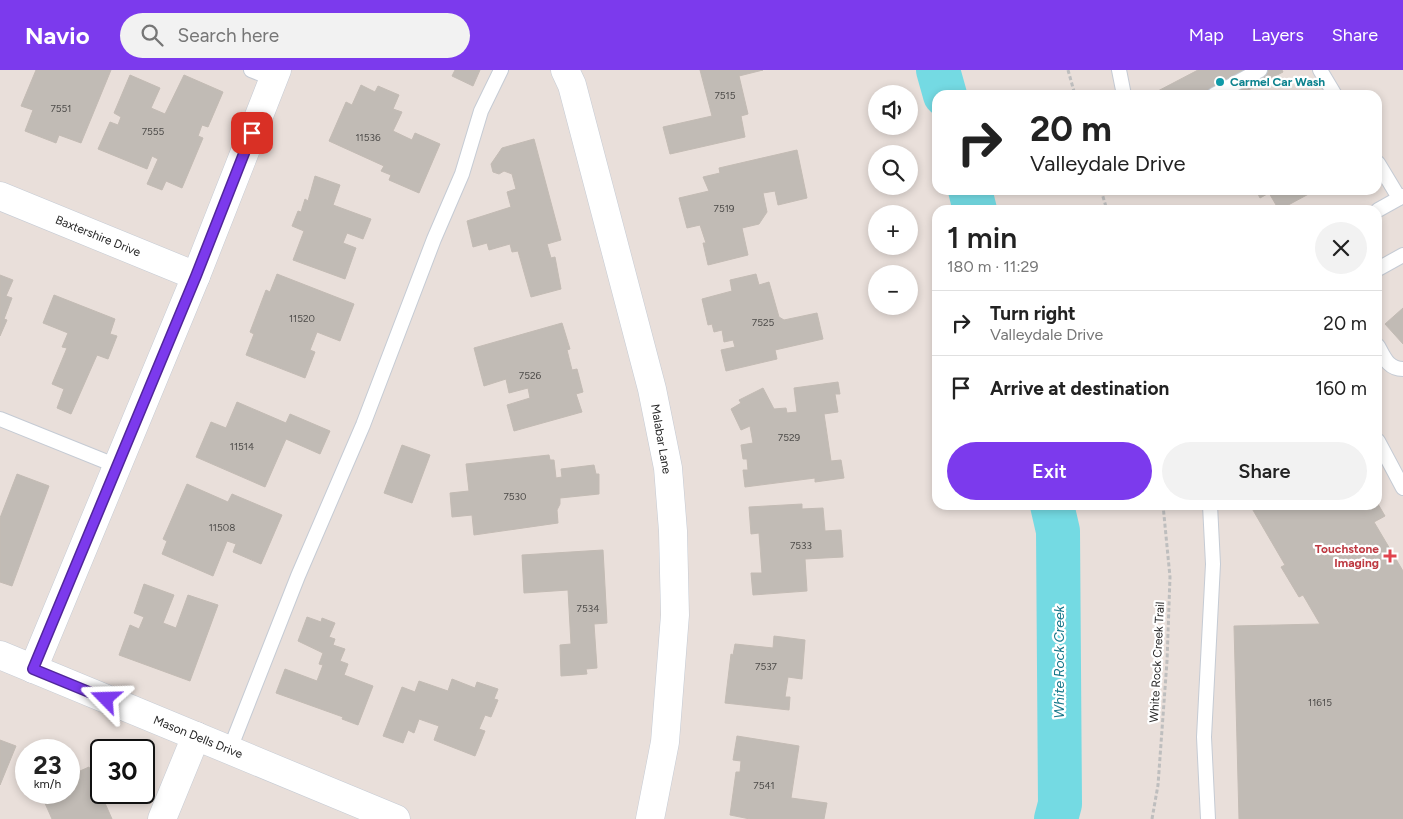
<!DOCTYPE html>
<meta charset="utf-8">
<style>
body{margin:0;font-family:Figtree,sans-serif;background:#f2f2f2;color:#222;height:100vh;display:flex;flex-direction:column;font-size:19px;white-space:nowrap}
*{box-sizing:border-box;margin:0}
p{font-size:16px;color:#767676}
.icon{flex:none;width:28px;height:28px;fill:none;stroke:currentColor;stroke-width:2;stroke-linecap:round;stroke-linejoin:round}
.map{position:relative;flex:1;overflow:hidden}
.side{position:absolute;left:932px;top:135px;width:450px;height:305px;display:flex;flex-direction:column;background:#fff;border-radius:15px;box-shadow:0 2px 8px #0003}
.side>*{flex:none}
.hud{position:absolute;left:932px;top:20px;width:450px;height:105px;border-radius:15px;box-shadow:0 2px 8px #0003;background:#fff;color:#222;overflow:hidden}
.buttons{position:absolute;left:868px;top:15px;display:grid;gap:10px}
.buttons a{display:grid;place-items:center;width:50px;height:50px;border-radius:50%;background:#fff;box-shadow:0 2px 8px #0003;font-size:25px}
.speed{position:absolute;left:15px;top:669px;display:flex;gap:10px;font-size:25px;font-weight:700;text-align:center}
.speed>*{display:grid;place-content:center;width:65px;height:65px;border-radius:50%;background:#fff;box-shadow:0 2px 8px #0003;line-height:1}
.speed small{font-size:12px;font-weight:400}
.speed .limit{border:2px solid #111;border-radius:8px;background:#fff;color:#111}
.pin{position:absolute;display:grid;place-items:center;width:42px;height:42px;color:#fff;margin:-21px;border-radius:10px;box-shadow:0 2px 8px #0006}
.me{position:absolute;width:55px;margin:-28px;rotate:292deg;stroke-linejoin:round;filter:drop-shadow(0 0 4px #0008)}
.turn{display:flex;align-items:center;gap:18px;height:105px;padding:0 15px;font-size:22px}
.turn .icon{width:65px;height:65px;stroke-width:2.5}
.turn b{display:block;font-size:35px;line-height:42px}
.round{display:grid;place-items:center;flex:none;width:52px;height:52px;border-radius:26px;background:#f2f2f2}
.headline{display:flex;align-items:center;justify-content:space-between;height:85px;padding:0 15px}
h1{font-size:30px;font-weight:600;line-height:38px}
.primary-button{display:flex;gap:10px;margin-top:auto;padding:10px 15px}
.primary-button a{flex:1;height:58px;border-radius:30px;background:#7c3aed;color:#fff;font-size:20px;font-weight:600;line-height:58px;text-align:center}
.primary-button a+a{background:#f2f2f2;color:#222}
ul{padding:0;list-style:none}
li{display:flex;align-items:center;gap:15px;height:65px;padding:0 15px;border-top:1px solid #e0e0e0}
li div{flex:1}
li b{display:block;font-size:19px}
li em{font-style:normal}
header{display:flex;align-items:center;gap:30px;box-sizing:border-box;height:70px;padding:0 25px;background:#7c3aed;color:#fff}
header strong{font-size:24px}
nav{display:flex;gap:28px;margin-inline-start:auto;font-size:18px}
.search{width:350px;height:45px;background:#f2f2f2;display:flex;align-items:center;gap:12px;box-sizing:border-box;padding:0 18px;border-radius:28px;color:#767676;font-size:19px}
.map>svg:first-child{display:block}
.lines{fill:none;stroke-linecap:round;stroke-linejoin:round}
.river{stroke:#74dae3;stroke-width:44}
.building{fill:#c1bbb5;stroke:#c3bbb4}
.service-casing{stroke:#c5cbd4;stroke-width:16}
.minor-casing{stroke:#c5cbd4;stroke-width:29}
.path{stroke:#bebebe;stroke-width:3;stroke-dasharray:4 2.5;stroke-linecap:butt}
.service{stroke:#fff;stroke-width:14}
.minor{stroke:#fff;stroke-width:28}
.route-casing{stroke:#51269a;stroke-width:12}
.route{stroke:#7c3aed;stroke-width:9}
.culture-dot{fill:#0f9aa8;stroke:#fff;stroke-width:2}
.health-dot{fill:#e0444e;stroke:#fff;stroke-width:2}
.labels{text-anchor:middle;dominant-baseline:central;stroke-width:4.5;stroke-linejoin:round;paint-order:stroke}
.number-label{font-size:10px;fill:#4e4c4a}
.culture-label{font-size:12px;font-weight:bold;fill:#0d838f;stroke:#fff;text-anchor:start}
.street-label{font-size:12px;fill:#272727;stroke:#fff}
.health-label{font-size:12px;font-weight:bold;fill:#be3a42;stroke:#fff;text-anchor:end}
.water-label{font-size:14px;font-style:italic;fill:#18788a;stroke:#fff}
</style>
<header>
<strong>Navio</strong>
<div class="search"><svg class="icon" aria-label="search" viewBox="0 0 24 24"><circle cx="10" cy="10" r="6"/><path d="M15 15l6 6"/></svg>Search here</div>
<nav><a>Map</a><a>Layers</a><a>Share</a></nav>
</header>
<div class="map">
<svg width="1403" height="749" viewBox="0 0 1403 749">
<rect width="100%" height="100%" fill="#e9dfda"/>
<g class="lines">
<g class="river">
<path d="M938,0L945,25"/>
<path d="M970,120L975,140"/>
<path d="M1052,435L1058,461L1060,734L1056,749"/>
</g>
</g>
<g class="building">
<path d="M36,0H111L81,73L59,65L56,73L25,61L33,40L21,36Z"/>
<path d="M455,0H480L473,16L452,6Z"/>
<path d="M700,0H763L739,6L748,44L741,46L745,67L670,84L663,57L712,46Z"/>
<path d="M1198,0H1282L1283,2L1239,25H1158L1156,22Z"/>
<path d="M130,5L160,18L151,38L165,44L184,5L223,22L208,57L202,55L198,66L203,68L182,118L166,111L162,120L147,114L158,89L152,86L147,99L98,79L110,52L118,55L121,47L114,43Z"/>
<path d="M361,15L375,22L378,16L399,25L393,39L402,42L393,61L412,70L415,63L440,74L419,123L389,110L391,105L381,101L384,96L329,71L346,32L352,35Z"/>
<path d="M534,69L561,170L547,174L551,188L555,187L561,219L531,227L518,181L512,182L510,174L489,180L487,173L473,177L467,151L511,137L507,122L516,119L512,104L504,101L499,104L493,102L491,94L502,78Z"/>
<path d="M797,80L807,128L778,135L775,121L763,123L767,142L759,154L742,158L748,185L708,195L703,173H706L700,155L687,158L679,128L709,121L703,107L720,103L719,98Z"/>
<path d="M315,106L340,115L333,135L371,149L363,169L347,163L343,173L356,178L345,209L293,190L304,161L292,156L298,141L301,142L305,129L308,131Z"/>
<path d="M1256,120H1316L1279,140L1269,123L1260,128Z"/>
<path d="M277,204L354,234L340,271L317,262L310,280L315,282L305,308L246,285L254,264L250,262L266,220L270,222Z"/>
<path d="M756,204L759,215L769,212L779,247L784,250L817,243L823,269L775,280L777,289L726,301L721,280L735,277L733,270L724,272L722,260L714,262L712,254L708,255L702,229L732,221L730,210Z"/>
<path d="M0,205L13,210L6,226L12,228L4,249L7,250L0,266Z"/>
<path d="M54,225L115,249L110,264L117,266L108,289L97,285L71,344L57,338L64,319L52,314L67,278L62,277L68,263L43,253Z"/>
<path d="M1403,238V274L1385,254Z"/>
<path d="M562,253L570,279L567,280L572,300L577,299L583,322L576,324L582,342L514,361L507,335L530,328L528,318L509,323L506,309L484,316L474,278Z"/>
<path d="M838,312L840,324H835L838,342L824,344L831,391L841,390L844,408L815,412V408L745,417L743,400H748L747,389H743L741,375L753,373L750,356L741,360L731,339L741,333L739,330L763,318L774,339L786,338L787,343L797,342L794,318Z"/>
<path d="M237,332L286,353L290,344L330,361L320,384L286,369L265,417L196,387L211,352L226,358Z"/>
<path d="M402,375L430,385L412,433L384,423Z"/>
<path d="M549,385L550,390H554L556,408L562,407L561,399L594,395L596,404H599V424L560,428V434L557,440L558,453L474,465L472,445L452,447L450,423L469,421L466,394Z"/>
<path d="M17,404L49,416L12,516L0,512V448Z"/>
<path d="M187,414L228,432L232,424L282,445L261,494L233,482L236,474L227,471L213,506L162,484L167,471L163,469Z"/>
<path d="M802,434V439L823,438L825,461L841,460L843,487L805,489L807,521L753,525L751,503H762L759,463L751,464L749,437Z"/>
<path d="M1378,434L1385,446L1374,452L1403,501V749H1239L1234,556L1320,554L1303,525L1299,527L1281,497L1285,495L1250,435H1364L1367,440Z"/>
<path d="M603,480L607,553L594,554L597,598L586,599L587,604L561,606L560,575L571,574L568,520L524,523L522,485Z"/>
<path d="M144,514L174,525L163,553L176,558L188,525L218,535L190,611L119,585L130,555L139,559L144,547L134,543Z"/>
<path d="M307,547L321,552L322,548L335,553L329,567L335,569L333,575L345,579L340,591L348,594L344,605L373,616L358,655L342,649L343,647L276,623L285,599L317,611L323,595L319,594L323,583L298,571Z"/>
<path d="M774,566L805,570L802,609L788,607L785,627H790L789,640L725,633L731,584L733,585L735,574L773,578Z"/>
<path d="M452,609L475,618L477,612L498,619L494,629L498,630L491,647L485,645L479,659L485,661L475,686L434,670L439,656L419,649L414,663L408,660L403,673L383,666L402,617L415,622L419,611L448,621Z"/>
<path d="M737,666L799,676L791,728L827,733L824,749H750L730,745L736,702H740L741,691L733,690Z"/>
<path d="M0,670L16,676L0,715Z"/>
<path d="M89,697L112,749H52L44,731L56,725L54,722H69V700L71,705Z"/>
</g>
<g class="lines">
<defs>
<g id="service">
<path d="M251,0L273,9"/>
<path d="M1119,0L1124,25"/>
<path d="M1320,0L1335,25"/>
<path d="M1214,25L1260,0"/>
<path d="M1378,93L1399,128"/>
<path d="M1378,140L1403,126"/>
<path d="M1378,199L1403,185"/>
<path d="M1378,276C1384,287 1388,299 1403,299"/>
<path d="M0,349L117,396"/>
<path d="M1378,371L1403,418"/>
<path d="M230,679L298,506L363,355L434,169L462,104L481,41L501,0"/>
<path d="M1208,749L1204,667L1213,494L1210,435"/>
</g>
<g id="minor">
<path d="M565,0L572,15L652,319L668,398L673,461L675,545L665,672L650,749"/>
<path d="M0,126L196,206"/>
<path d="M0,585L396,749"/>
<path d="M33,599L196,206L277,0"/>
<path d="M162,749L196,666"/>
</g>
</defs>
<use href="#service" class="service-casing"/>
<use href="#minor" class="minor-casing"/>
<g class="path">
<path d="M1068,0L1075,25"/>
<path d="M1101,120L1107,140"/>
<path d="M1152,749L1158,715L1167,591L1170,507L1163,435"/>
</g>
<use href="#service" class="service"/>
<use href="#minor" class="minor"/>
</g>
<g class="lines">
<defs>
<path id="route" d="M106,629L33,599L196,206L252,63"/>
</defs>
<use href="#route" class="route-casing"/>
<use href="#route" class="route"/>
</g>
<circle class="culture-dot" cx="1220" cy="12" r="5"/>
<path class="health-dot" d="M1387.5 478.5h5v5h5v5h-5v5h-5v-5h-5v-5h5z"/>
<g class="labels">
<g class="number-label">
<text x="725" y="25">7515</text>
<text x="61" y="38">7551</text>
<text x="153" y="61">7555</text>
<text x="368" y="67">11536</text>
<text x="724" y="138">7519</text>
<text x="302" y="248">11520</text>
<text x="763" y="252">7525</text>
<text x="530" y="305">7526</text>
<text x="789" y="367">7529</text>
<text x="242" y="376">11514</text>
<text x="515" y="426">7530</text>
<text x="222" y="457">11508</text>
<text x="801" y="475">7533</text>
<text x="588" y="538">7534</text>
<text x="766" y="596">7537</text>
<text x="1320" y="632">11615</text>
<text x="764" y="715">7541</text>
</g>
<g class="culture-label">
<text x="1230" y="12">Carmel Car Wash</text>
</g>
<g class="street-label">
<text transform="translate(98 166) rotate(22)">Baxtershire Drive</text>
<text transform="translate(661 369) rotate(80)">Malabar Lane</text>
<text transform="translate(1157 592) rotate(-87)">White Rock Creek Trail</text>
<text transform="translate(198 667) rotate(22)">Mason Dells Drive</text>
</g>
<g class="health-label">
<text x="1379" y="479">Touchstone<tspan x="1379" dy="14">Imaging</tspan></text>
</g>
<g class="water-label">
<text transform="translate(1059 592) rotate(-90)">White Rock Creek</text>
</g>
</g>
</svg>
<div class="buttons">
<a><svg class="icon" aria-label="sound" viewBox="0 0 24 24"><path d="M4 9h4l5-4v14l-5-4H4zM17 9q2 3 0 6"/></svg></a>
<a><svg class="icon" aria-label="search" viewBox="0 0 24 24"><circle cx="10" cy="10" r="6"/><path d="M15 15l6 6"/></svg></a>
<a>+</a>
<a>−</a>
</div>
<div class="speed"><div>23<small>km/h</small></div><div class="limit">30</div></div>
<div class="pin" style="left:252px;top:63px;background:#d93025"><svg class="icon" aria-label="arrive" viewBox="0 0 24 24"><path d="M6 21V4h12l-3 4 3 4H6"/></svg></div>
<svg class="me" style="left:106px;top:629px" viewBox="-20 -20 40 40"><path d="M0-17L14 15 0 8-14 15z" fill="#7c3aed" stroke="#fff" stroke-width="4"/></svg>
<div class="hud">
<div class="turn"><svg class="icon" aria-label="right" viewBox="0 0 24 24"><path d="M7 20v-9h11M14 6l5 5-5 5"/></svg><div><b>20 m</b>Valleydale Drive</div></div>
</div>
<section class="side">
<div class="headline"><div><h1>1 min</h1><p>180 m · 11:29</p></div><a class="round"><svg class="icon" aria-label="close" viewBox="0 0 24 24"><path d="M6 6l12 12M18 6L6 18"/></svg></a></div>
<ul>
<li><svg class="icon" aria-label="right" viewBox="0 0 24 24"><path d="M7 20v-9h11M14 6l5 5-5 5"/></svg><div><b>Turn right</b><p>Valleydale Drive</p></div><em>20 m</em></li>
<li><svg class="icon" aria-label="arrive" viewBox="0 0 24 24"><path d="M6 21V4h12l-3 4 3 4H6"/></svg><div><b>Arrive at destination</b></div><em>160 m</em></li>
</ul>
<div class="primary-button"><a>Exit</a><a>Share</a></div>
</section>
</div>
